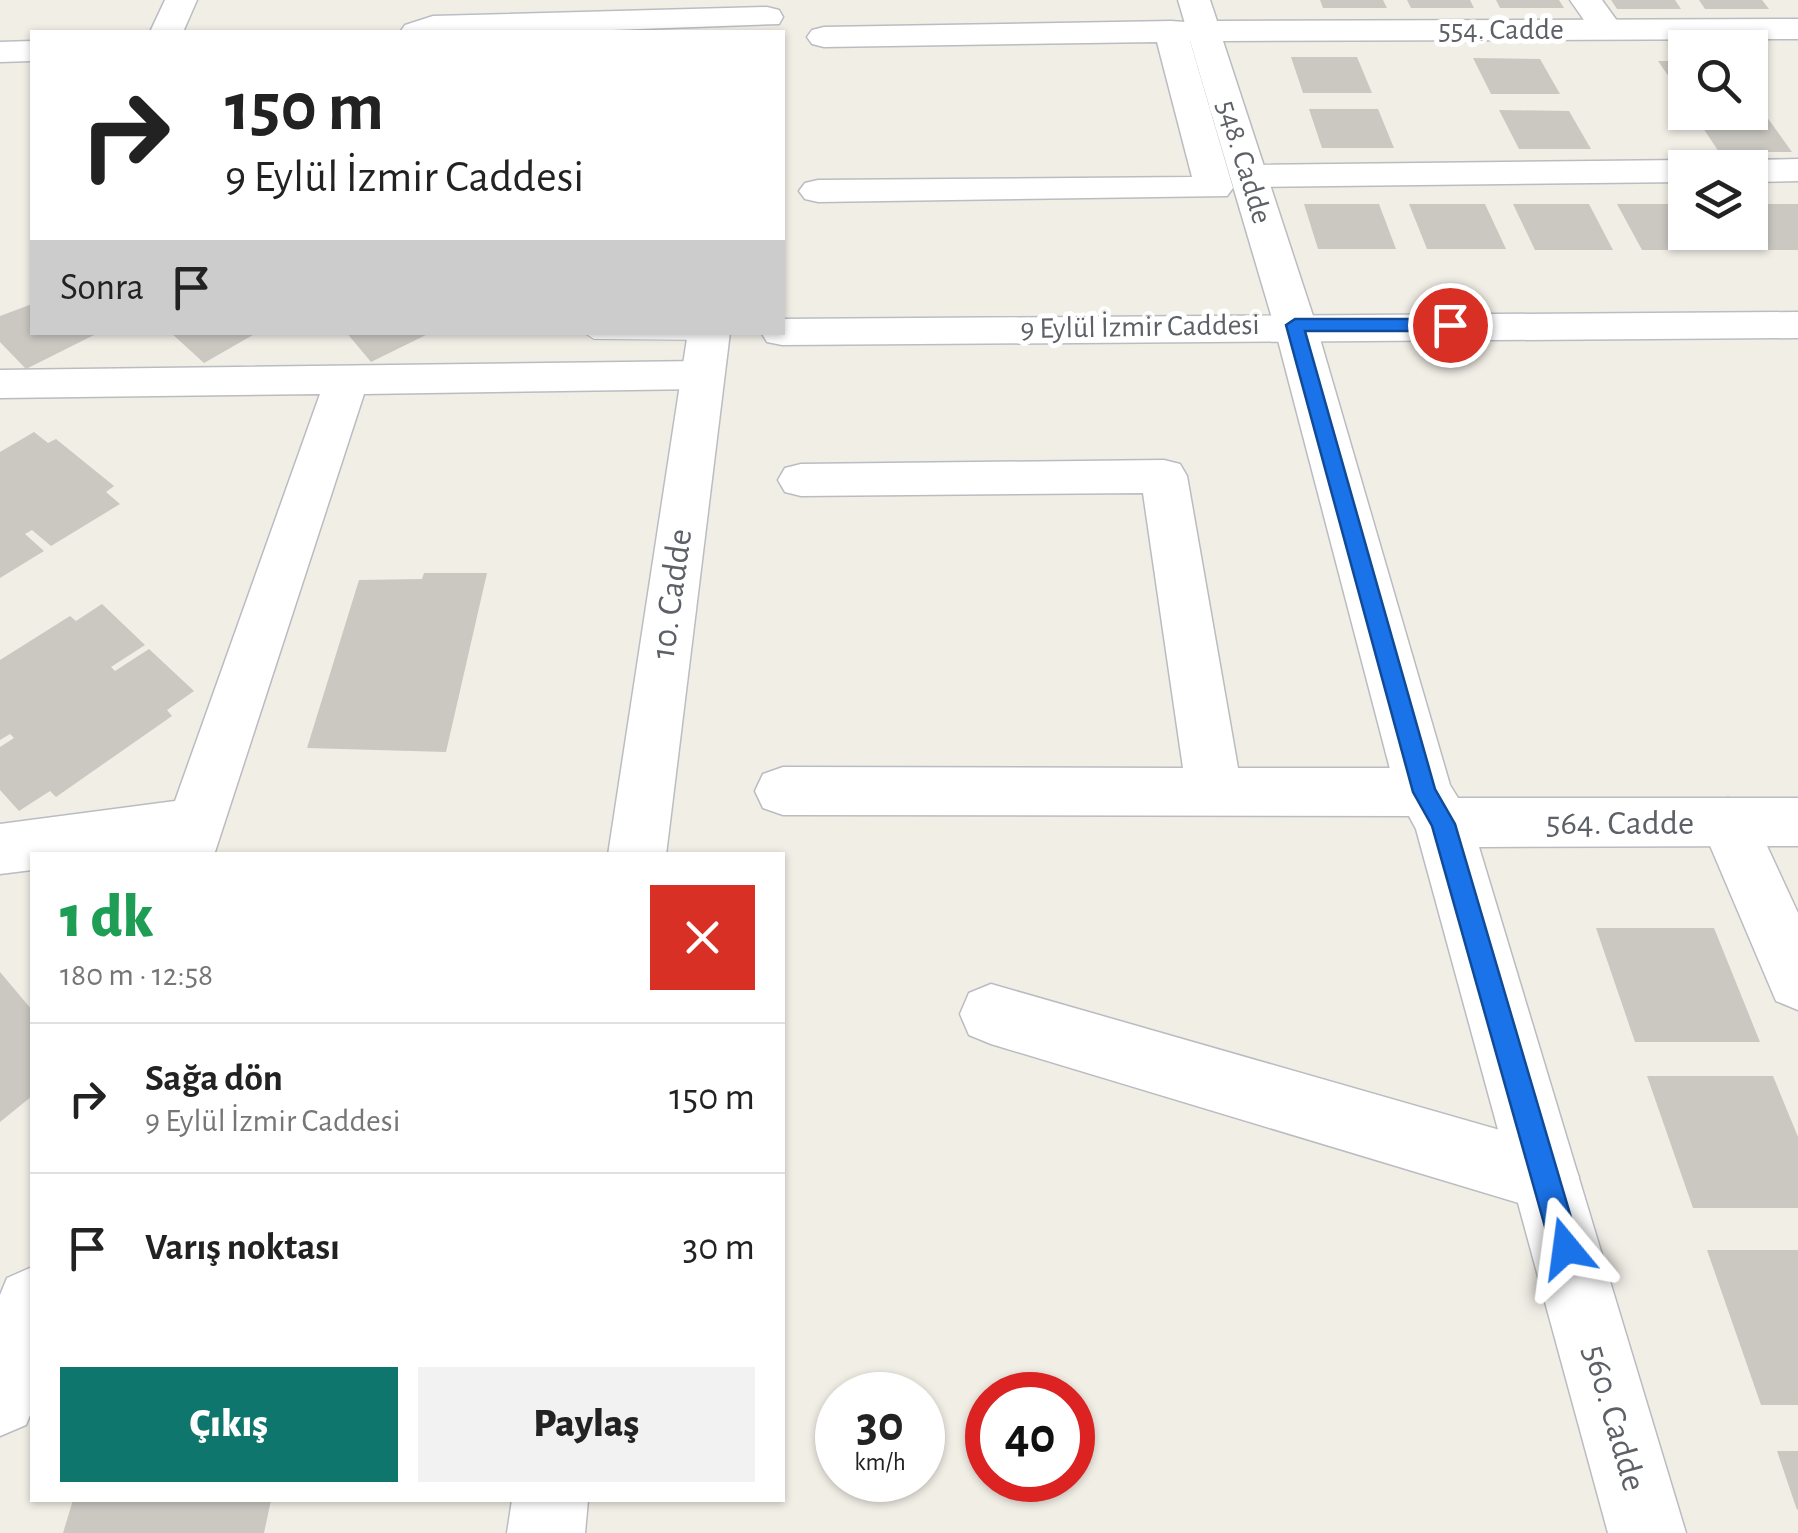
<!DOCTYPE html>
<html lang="tr">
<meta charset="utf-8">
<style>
body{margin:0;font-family:"Alegreya Sans",sans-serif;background:#f2f2f2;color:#222;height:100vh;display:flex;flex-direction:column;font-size:38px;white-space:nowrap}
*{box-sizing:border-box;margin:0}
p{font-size:32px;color:#767676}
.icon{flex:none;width:55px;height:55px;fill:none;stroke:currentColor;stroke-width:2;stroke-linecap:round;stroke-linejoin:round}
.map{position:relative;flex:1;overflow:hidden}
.side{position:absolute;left:30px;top:852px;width:755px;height:650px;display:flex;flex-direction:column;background:#fff;border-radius:0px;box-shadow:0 2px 8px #0004}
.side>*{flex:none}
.hud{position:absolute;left:30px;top:30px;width:755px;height:305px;border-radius:0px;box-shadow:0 2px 8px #0004;background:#fff;color:#222;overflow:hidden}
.buttons{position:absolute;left:1668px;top:30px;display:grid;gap:20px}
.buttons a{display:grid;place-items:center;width:100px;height:100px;border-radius:0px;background:#fff;box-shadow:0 2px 8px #0004;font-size:50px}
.speed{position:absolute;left:815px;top:1372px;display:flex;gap:20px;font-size:50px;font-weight:700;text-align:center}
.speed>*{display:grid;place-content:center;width:130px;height:130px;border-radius:50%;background:#fff;box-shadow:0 2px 8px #0004;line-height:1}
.speed small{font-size:25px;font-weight:400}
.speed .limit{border:15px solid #d22;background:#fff;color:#111}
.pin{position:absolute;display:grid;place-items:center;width:85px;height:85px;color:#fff;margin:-42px;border:5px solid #fff;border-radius:50%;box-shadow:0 2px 10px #0007}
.me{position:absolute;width:110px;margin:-55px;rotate:344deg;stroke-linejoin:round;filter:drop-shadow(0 0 8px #0008)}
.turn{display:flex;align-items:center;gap:35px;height:210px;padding:0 30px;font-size:45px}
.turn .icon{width:130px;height:130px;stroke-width:2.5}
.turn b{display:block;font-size:70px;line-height:85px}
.then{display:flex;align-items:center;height:95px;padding:0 30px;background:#0003;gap:20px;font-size:38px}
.round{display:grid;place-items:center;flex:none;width:105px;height:105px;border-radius:0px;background:#f2f2f2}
.headline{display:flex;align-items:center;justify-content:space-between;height:170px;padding:0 30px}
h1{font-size:60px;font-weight:800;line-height:75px;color:#1e9e55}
.action{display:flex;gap:20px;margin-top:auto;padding:20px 30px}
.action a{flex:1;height:115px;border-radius:0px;background:#0f766e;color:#fff;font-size:40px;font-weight:800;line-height:115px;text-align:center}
.action a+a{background:#f2f2f2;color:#222}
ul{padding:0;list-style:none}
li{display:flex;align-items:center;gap:30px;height:150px;padding:0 30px;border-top:2px solid #e0e0e0}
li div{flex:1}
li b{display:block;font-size:38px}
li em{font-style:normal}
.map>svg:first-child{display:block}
.building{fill:#cbc8c2}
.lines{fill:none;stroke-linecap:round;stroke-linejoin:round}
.service-casing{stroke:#babcc1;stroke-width:2}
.minor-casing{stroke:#babcc1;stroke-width:3}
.tertiary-casing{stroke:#babcc1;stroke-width:3}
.secondary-casing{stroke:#bbbdc3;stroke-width:3}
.service{fill:#fff;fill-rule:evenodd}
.minor{fill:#fff;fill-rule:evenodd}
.tertiary{fill:#fff;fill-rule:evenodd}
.secondary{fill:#fff;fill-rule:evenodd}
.route{fill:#1a73e8;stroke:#114b97;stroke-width:2.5}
.labels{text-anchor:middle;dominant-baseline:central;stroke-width:10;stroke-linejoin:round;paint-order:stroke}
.far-street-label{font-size:30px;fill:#5d6066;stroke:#fff}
.street-label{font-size:35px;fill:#5d6066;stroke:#fff}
</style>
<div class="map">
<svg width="1798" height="1533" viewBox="0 0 1798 1533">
<rect width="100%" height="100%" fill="#f0eee5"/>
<g class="building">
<path d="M1320,0H1383L1387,8H1323Z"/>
<path d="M1407,0H1470L1474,8H1411Z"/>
<path d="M1496,0H1559L1564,8H1500Z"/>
<path d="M1611,0H1675L1681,9H1617Z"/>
<path d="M1699,0H1762L1769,9H1705Z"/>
<path d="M1291,57H1357L1372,93H1303Z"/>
<path d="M1473,58L1540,59L1560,94H1491Z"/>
<path d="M1658,61H1685V96H1682Z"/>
<path d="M1309,109H1378L1394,148H1322Z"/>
<path d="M1499,110L1569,111L1591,149H1519Z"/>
<path d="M1693,113H1764L1792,152H1719Z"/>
<path d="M1304,204H1379L1396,249H1318Z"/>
<path d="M1409,204H1485L1506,249H1427Z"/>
<path d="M1513,204H1589L1613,250H1535Z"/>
<path d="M1617,204H1685V232H1710L1721,250H1642Z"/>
<path d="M1750,204H1798V250H1752L1741,232H1750Z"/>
<path d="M32,304V332H100L26,369L0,342V316Z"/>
<path d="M170,332H258L204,363Z"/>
<path d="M346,332H432L371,362Z"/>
<path d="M34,432L48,443L56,439L114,486L106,492L120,504L51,546L32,530L25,534L44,551L0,578V452Z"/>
<path d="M424,573H487L446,752L307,748L359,580L422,579Z"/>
<path d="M102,604L145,645L111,667L115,671L149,649L194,691L167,710L172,716L56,797L50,791L19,811L0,790V747L14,738L10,734L0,740V660L70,616L76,621Z"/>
<path d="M1596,928H1714L1760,1042H1635Z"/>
<path d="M0,972L32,1010V1096L0,1122Z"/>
<path d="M1647,1076H1773L1798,1137V1208H1693Z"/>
<path d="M1707,1250H1798V1405H1761Z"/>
<path d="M1777,1451H1798V1509L1797,1510Z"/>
<path d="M73,1500H271L264,1533H63Z"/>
</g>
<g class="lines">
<defs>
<path id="service" d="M583,332H720V333L709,340L594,339Z"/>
<g id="minor">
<path d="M165,0H197L183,32H150Z"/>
<path d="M1570,0H1602L1623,29L1619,36H1595Z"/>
<path d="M1171,21L1215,24L1220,31L1215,38L1190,41L1233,188L1227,196L818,202L805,199L799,191L805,183L818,180L1192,177L1157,42L824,47L812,44L807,37L812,30L824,27Z"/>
<path d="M1798,159V181L1750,182V168H1734L1750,160Z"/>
<path d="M1685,160L1701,168H1685V182L1249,187L1236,184L1230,176L1236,168L1249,165Z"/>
<path d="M701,361L716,365L723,375L716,385L701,389L364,394L214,855H32V870L0,874V824L175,801L320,394L0,398V370Z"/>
<path d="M1164,460L1180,464L1187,476L1238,768H1424L1444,775L1452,792L1444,809L1424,816L783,815L763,808L755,791L763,774L783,767L1183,768L1143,493L801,496L785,492L778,480L785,468L801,464Z"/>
<path d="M1728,798L1748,805L1798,913V1010L1776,1001L1700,822L1708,805Z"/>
<path d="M991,984L1545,1143L1569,1153L1579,1177L1569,1201L1545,1211L991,1044L969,1035L960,1014L969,993Z"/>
<path d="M32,1267V1410L26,1425L0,1436V1295L7,1278Z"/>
</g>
<path id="tertiary" d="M1178,0H1210L1217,21L1798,19V39L1223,41L1316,325L1450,785L1458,798H1798V846L1479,847L1686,1533H1608L1416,829L1396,792L1274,325Z"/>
<g id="secondary">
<path d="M767,7L779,10L783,17L779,24L557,32H400L405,25L433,16Z"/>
<path d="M32,41V61L0,62V42Z"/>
<path d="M1798,312V338L782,345L767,342L761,332H782V319Z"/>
<path d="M688,332H730L666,855H608Z"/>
<path d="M512,1500H588L585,1533H507Z"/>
</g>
</defs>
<use href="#service" class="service-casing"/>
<use href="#minor" class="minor-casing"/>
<use href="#tertiary" class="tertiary-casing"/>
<use href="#secondary" class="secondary-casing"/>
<use href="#service" class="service"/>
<use href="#minor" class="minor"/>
<use href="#tertiary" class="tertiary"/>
<use href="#secondary" class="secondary"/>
</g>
<path class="route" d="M1295,319H1450L1458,325L1450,331H1305L1435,789L1455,824L1580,1248L1576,1258L1566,1263L1556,1258L1551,1248L1432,826L1413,792L1286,325Z"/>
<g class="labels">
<g class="far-street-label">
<text x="1501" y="30">554. Cadde</text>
<text transform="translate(1244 162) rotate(73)">548. Cadde</text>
<text transform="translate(1140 327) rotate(-1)">9 Eylül İzmir Caddesi</text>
</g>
<g class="street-label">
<text transform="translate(672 594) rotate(-82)">10. Cadde</text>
<text x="1620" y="823">564. Cadde</text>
<text transform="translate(1614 1418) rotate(74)">560. Cadde</text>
</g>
</g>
</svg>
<div class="buttons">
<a><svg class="icon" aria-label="search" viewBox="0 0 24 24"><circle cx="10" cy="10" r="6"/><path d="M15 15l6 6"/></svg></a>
<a><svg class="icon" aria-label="layers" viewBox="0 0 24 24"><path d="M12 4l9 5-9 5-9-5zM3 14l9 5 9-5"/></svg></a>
</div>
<div class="speed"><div>30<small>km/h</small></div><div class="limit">40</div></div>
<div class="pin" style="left:1450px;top:325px;background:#d93025"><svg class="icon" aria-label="arrive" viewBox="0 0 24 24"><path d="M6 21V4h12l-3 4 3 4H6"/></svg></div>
<svg class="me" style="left:1566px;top:1248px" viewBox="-20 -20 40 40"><path d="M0-17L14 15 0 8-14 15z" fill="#1a73e8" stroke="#fff" stroke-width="4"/></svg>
<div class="hud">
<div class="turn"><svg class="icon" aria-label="right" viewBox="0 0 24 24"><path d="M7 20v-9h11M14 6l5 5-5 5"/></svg><div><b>150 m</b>9 Eylül İzmir Caddesi</div></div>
<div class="then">Sonra<svg class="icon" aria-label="arrive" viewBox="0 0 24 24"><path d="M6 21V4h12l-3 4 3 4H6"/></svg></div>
</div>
<section class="side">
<div class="headline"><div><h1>1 dk</h1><p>180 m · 12:58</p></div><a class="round" style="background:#d93025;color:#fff"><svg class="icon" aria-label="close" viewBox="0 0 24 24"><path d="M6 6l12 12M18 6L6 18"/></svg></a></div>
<ul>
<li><svg class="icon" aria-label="right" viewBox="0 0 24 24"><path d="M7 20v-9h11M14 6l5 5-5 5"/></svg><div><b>Sağa dön</b><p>9 Eylül İzmir Caddesi</p></div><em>150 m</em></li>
<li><svg class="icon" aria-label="arrive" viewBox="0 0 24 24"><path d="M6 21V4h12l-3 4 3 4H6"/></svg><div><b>Varış noktası</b></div><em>30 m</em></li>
</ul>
<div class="action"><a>Çıkış</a><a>Paylaş</a></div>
</section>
</div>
